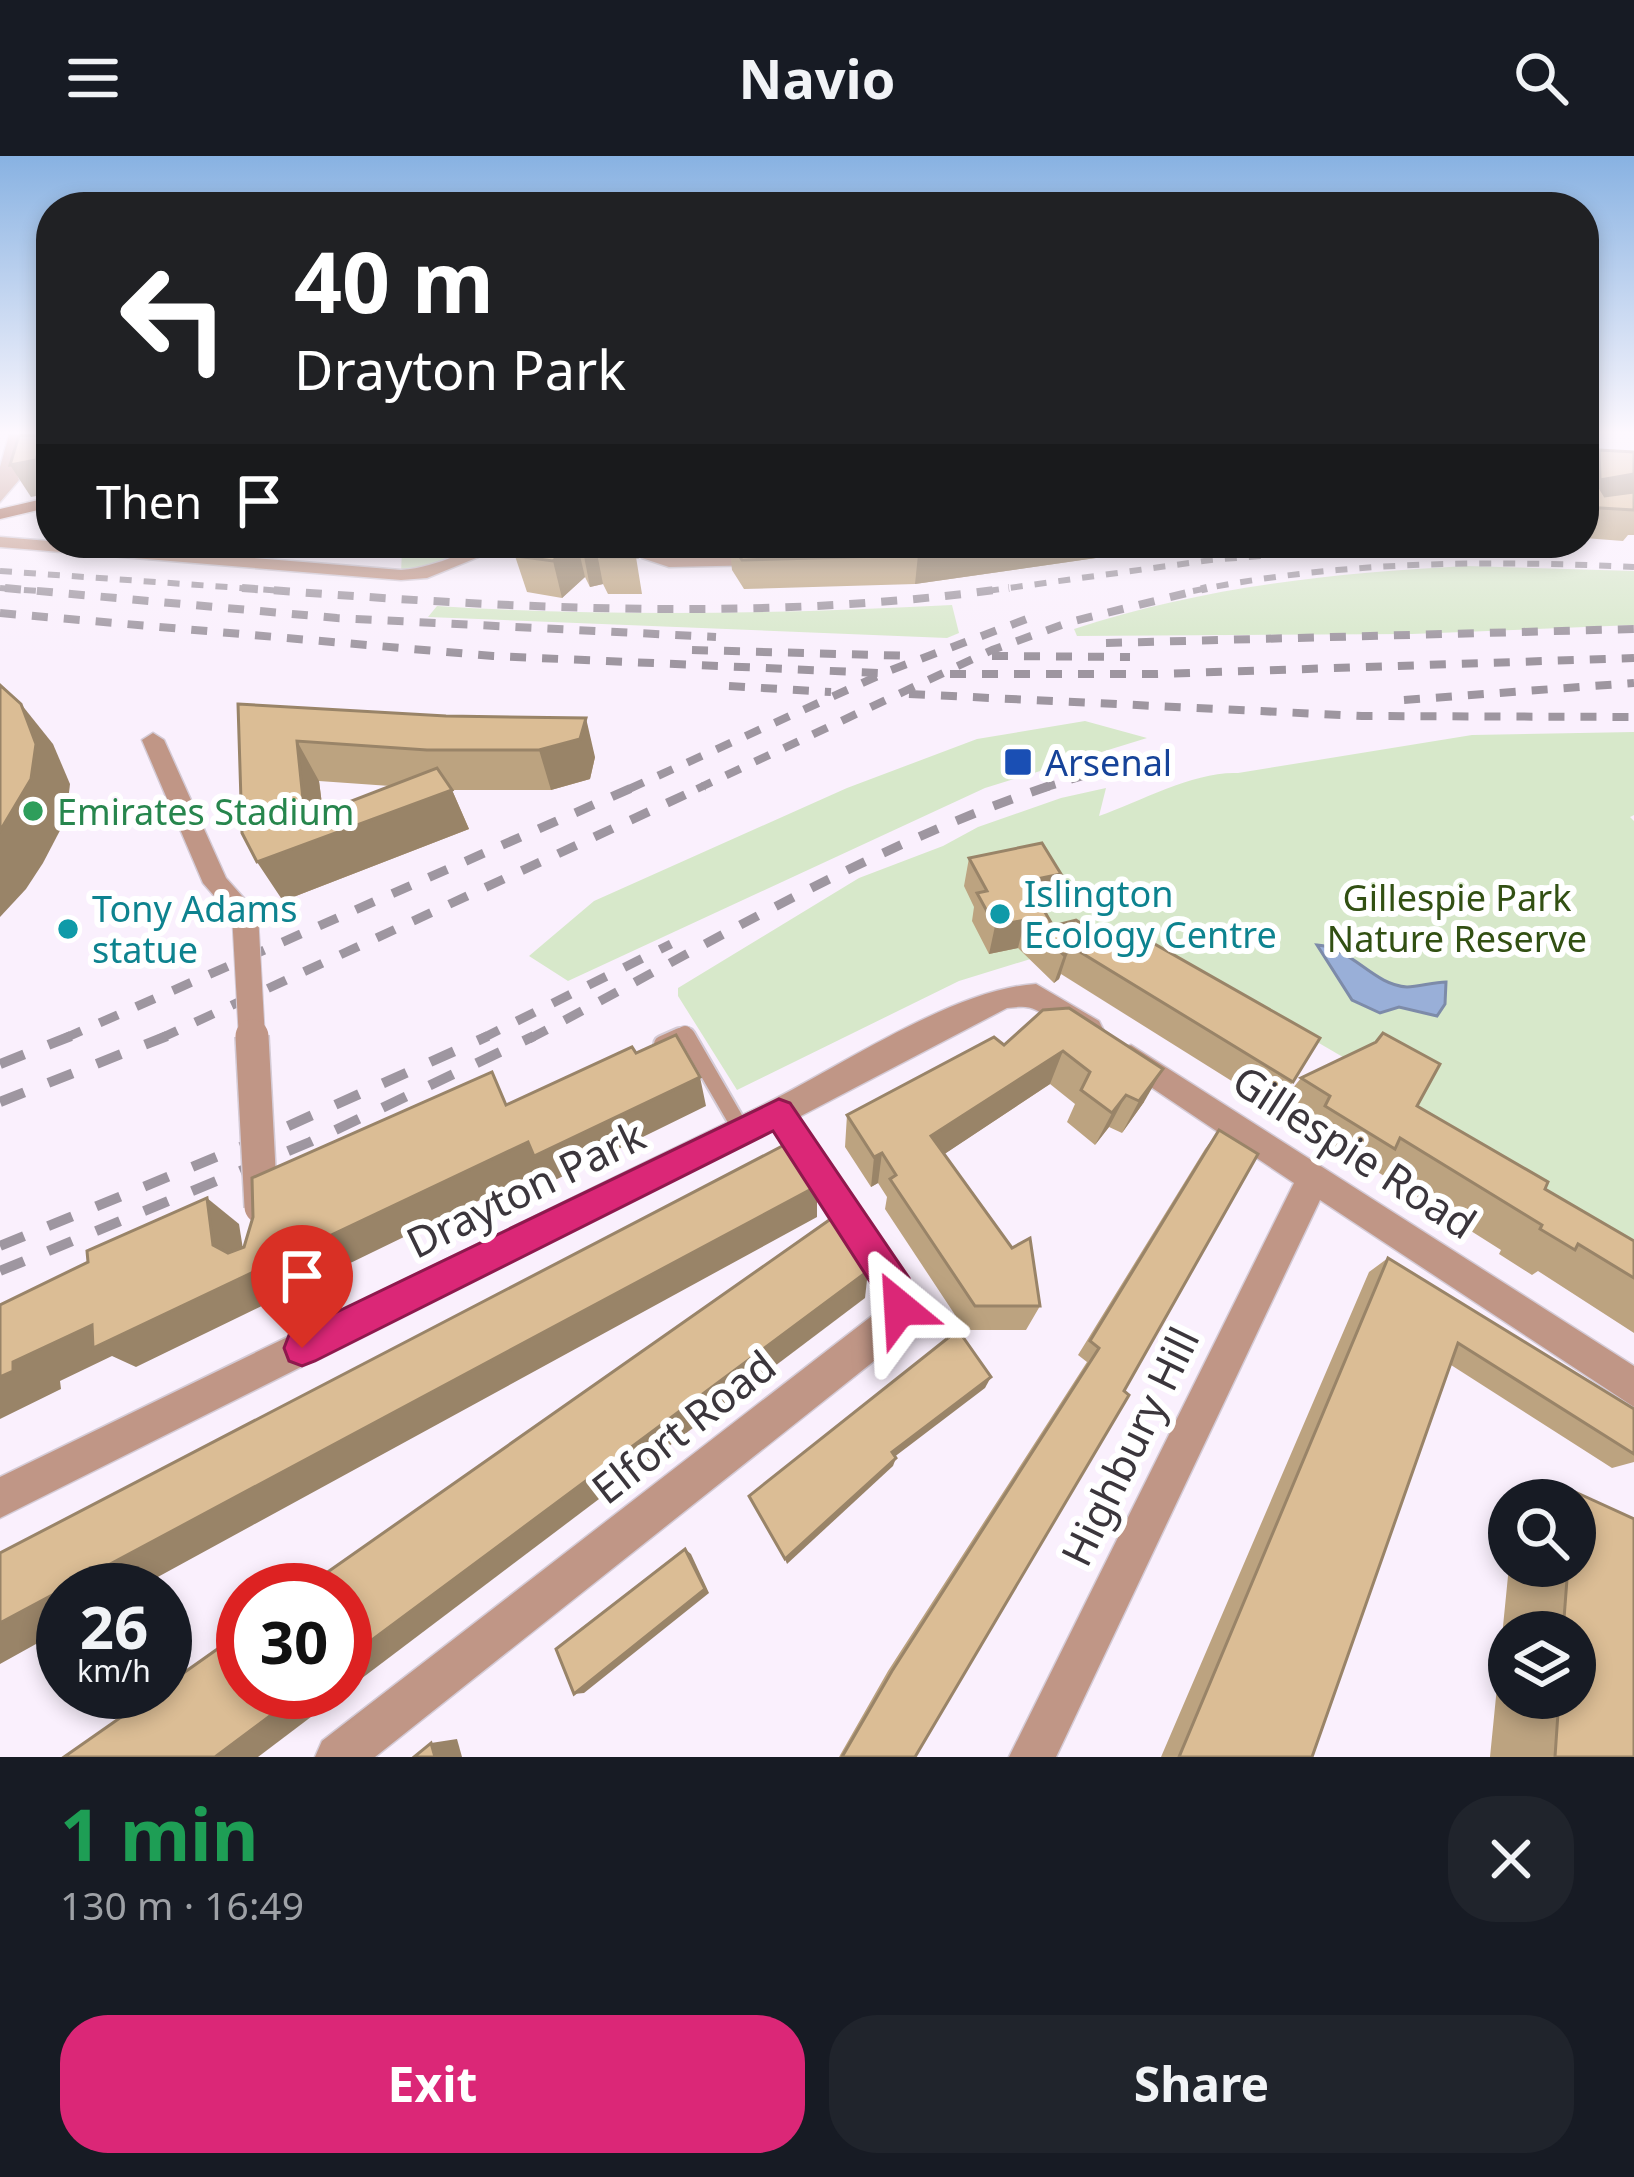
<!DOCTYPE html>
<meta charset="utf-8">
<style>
body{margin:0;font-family:"Noto Sans",sans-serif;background:#20242c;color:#f1f3f6;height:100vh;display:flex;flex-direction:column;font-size:45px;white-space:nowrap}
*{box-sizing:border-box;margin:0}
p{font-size:39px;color:#9ea1a6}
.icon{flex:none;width:66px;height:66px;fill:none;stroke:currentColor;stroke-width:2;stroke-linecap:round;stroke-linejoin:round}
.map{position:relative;height:1601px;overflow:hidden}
.side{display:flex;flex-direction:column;background:#171b24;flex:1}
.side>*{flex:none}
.hud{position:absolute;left:36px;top:36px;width:1563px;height:366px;border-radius:48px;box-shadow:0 6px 18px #0003;background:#202124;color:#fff;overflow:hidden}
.tools{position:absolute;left:1488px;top:1323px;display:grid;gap:24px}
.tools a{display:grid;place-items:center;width:108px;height:108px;border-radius:50%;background:#171b24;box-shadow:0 6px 18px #0003;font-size:60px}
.speed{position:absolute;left:36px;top:1407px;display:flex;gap:24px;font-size:60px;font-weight:700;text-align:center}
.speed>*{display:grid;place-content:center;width:156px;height:156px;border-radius:50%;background:#171b24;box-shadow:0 6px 18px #0003;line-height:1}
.speed small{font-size:30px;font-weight:400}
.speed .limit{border:18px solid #d22;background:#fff;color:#111}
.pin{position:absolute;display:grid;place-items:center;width:102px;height:102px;color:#fff;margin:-123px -51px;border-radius:50% 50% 50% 0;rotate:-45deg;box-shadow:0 0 12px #0007}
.pin .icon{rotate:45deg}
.me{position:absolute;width:132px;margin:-66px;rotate:333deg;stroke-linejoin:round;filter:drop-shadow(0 0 9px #0008)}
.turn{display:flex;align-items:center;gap:42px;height:252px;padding:0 60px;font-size:54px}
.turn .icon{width:156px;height:156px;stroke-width:2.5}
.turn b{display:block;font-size:84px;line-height:102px}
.then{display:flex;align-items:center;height:114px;padding:0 60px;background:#0003;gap:24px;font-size:45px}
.round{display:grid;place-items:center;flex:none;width:126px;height:126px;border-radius:48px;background:#20242c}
.headline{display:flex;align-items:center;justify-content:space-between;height:204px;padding:0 60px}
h1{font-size:72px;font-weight:700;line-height:90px;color:#1e9e55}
.button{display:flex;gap:24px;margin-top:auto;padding:24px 60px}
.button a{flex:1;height:138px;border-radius:48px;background:#db2777;color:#fff;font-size:48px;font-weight:700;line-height:138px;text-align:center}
.button a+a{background:#20242c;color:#f1f3f6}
header{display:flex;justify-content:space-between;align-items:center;height:156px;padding:0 60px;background:#171b24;font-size:54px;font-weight:700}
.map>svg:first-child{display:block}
.green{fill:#d7e8ca}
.water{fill:#99afd8;stroke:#7d8ba9;stroke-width:3}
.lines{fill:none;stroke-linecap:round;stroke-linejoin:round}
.lane-far2-casing{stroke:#d4cbd6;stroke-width:9}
.lane-far1-casing{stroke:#d4cbd6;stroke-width:16}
.lane-casing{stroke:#d4cbd6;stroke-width:20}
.street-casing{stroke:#d4cbd6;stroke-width:3}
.primary-casing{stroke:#d4cbd6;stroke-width:3}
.highway-casing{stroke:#d4cbd6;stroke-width:3}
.lane-far2{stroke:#c09686;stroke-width:8}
.lane-far1{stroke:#c09686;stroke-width:14}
.lane{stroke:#c09686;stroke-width:16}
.street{fill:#c09686;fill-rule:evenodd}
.primary{fill:#8d462a;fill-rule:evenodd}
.highway{fill:#702f15;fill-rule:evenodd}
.rail-far3{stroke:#9e96a0;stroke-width:6;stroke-dasharray:12 12;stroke-linecap:butt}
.rail-far2{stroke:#9e96a0;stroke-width:8;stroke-dasharray:16 16;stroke-linecap:butt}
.rail-far1{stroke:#9e96a0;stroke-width:9;stroke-dasharray:20 20;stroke-linecap:butt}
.rail{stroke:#9e96a0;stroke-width:10;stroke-dasharray:26 26;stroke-linecap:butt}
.street-bridge-far1-casing{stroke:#d4cbd6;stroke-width:28;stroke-linecap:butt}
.street-bridge-casing{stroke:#d4cbd6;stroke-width:36;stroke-linecap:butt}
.street-bridge-far1{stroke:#c09686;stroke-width:26}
.street-bridge{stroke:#c09686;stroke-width:33}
.wall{fill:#bca380;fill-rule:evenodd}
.shaded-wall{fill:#998468}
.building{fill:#dbbd95;stroke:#998468;stroke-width:3}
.route{fill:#db2777;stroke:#8e194d;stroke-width:3}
.transit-dot{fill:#1a4fb4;stroke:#fff;stroke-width:4.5}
.leisure-dot{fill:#2e9e5b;stroke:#fff;stroke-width:4.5}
.culture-dot{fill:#0f9aa8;stroke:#fff;stroke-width:4.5}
.labels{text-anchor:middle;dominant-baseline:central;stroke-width:12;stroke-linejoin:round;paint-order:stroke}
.transit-label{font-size:36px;fill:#164399;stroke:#fff;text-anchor:start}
.leisure-label{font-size:36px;fill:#27864d;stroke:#fff;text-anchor:start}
.culture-label{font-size:36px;fill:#0d838f;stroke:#fff;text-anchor:start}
.park-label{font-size:36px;fill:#325013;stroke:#fff}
.near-street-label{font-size:42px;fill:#3b363c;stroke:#fff}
</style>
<header><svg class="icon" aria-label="menu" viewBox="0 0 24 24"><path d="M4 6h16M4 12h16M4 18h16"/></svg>Navio<svg class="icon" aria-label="search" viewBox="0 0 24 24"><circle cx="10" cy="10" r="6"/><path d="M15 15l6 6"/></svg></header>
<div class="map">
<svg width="1634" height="1601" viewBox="0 0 1634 1601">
<rect width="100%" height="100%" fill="#faf0fd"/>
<g class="green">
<path d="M418,387H505L444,411L401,419L402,391Z"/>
<path d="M1466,410L1634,415V469L1412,478L1077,480L1074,473C1202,431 1332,417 1466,410Z"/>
<path d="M952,449L959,477L947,482L428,461L437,450C609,461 780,458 952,449Z"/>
<path d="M1085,565L1147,582L985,632L568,825L529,800L594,745L847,632L977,583Z"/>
<path d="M1634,576V659L1630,661L1634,665V1092L1397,968L1408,939L1132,778L1066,792L959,825L737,934L678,840V832L859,722L943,690L978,671L1061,642L1106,632L1099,660C1141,645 1195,615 1238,617L1472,579Z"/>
</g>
<path class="water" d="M1317,789C1353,792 1373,829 1407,831C1419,831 1433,826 1446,826L1445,848L1437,860L1399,851L1380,857L1352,844Z"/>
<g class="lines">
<defs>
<path id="lane-far2" d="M691,387L695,406"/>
<path id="lane-far1" d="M673,883L685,877L688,883"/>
<g id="lane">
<path d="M687,880L742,975"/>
<path d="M662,888L680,880"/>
</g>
<g id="street">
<path d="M9,279H23L15,313L19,324L0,346V311Z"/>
<path d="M0,381L401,414C441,412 473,387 513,387L427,422L401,424L0,391Z"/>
<path d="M640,387H656L657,395L671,401L768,399L777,404L768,409L669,411L642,402Z"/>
<path d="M153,577L164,584L226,722L258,758L254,765H236L203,727L142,584Z"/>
<path d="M1036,828L1099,865L1103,873L1099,881C1075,890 1057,863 1036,854C1027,849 1017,851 1007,852L799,961L908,1123L918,1152L903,1182L375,1601H315L322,1585L877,1156L880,1142L773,974L0,1362V1321C254,1197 509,1074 763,949C840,911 953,833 1036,828Z"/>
<path d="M1131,889L1634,1210V1251L1320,1044L1056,1601H1009L1294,1027L1121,911L1116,902L1121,893Z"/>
</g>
<path id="primary" d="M51,341V351L0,363V353Z"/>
<path id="highway" d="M1584,305L1634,308V320L1584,317Z"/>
</defs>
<use href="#lane-far2" class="lane-far2-casing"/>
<use href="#lane-far1" class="lane-far1-casing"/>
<use href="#lane" class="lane-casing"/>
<use href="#street" class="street-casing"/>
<use href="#primary" class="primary-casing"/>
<use href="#highway" class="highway-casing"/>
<use href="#lane-far2" class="lane-far2"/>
<use href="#lane-far1" class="lane-far1"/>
<use href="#lane" class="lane"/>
<use href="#street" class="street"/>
<use href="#primary" class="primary"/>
<use href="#highway" class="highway"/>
<g class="rail-far3">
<path d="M0,415L283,435"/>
<path d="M0,432L38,435"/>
<path d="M987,435L1211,404L1333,394"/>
<path d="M1193,435C1338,405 1486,404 1634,411"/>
</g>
<g class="rail-far2">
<path d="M5,432L337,462L716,481"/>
<path d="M242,432C497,451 755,468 1009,432"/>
<path d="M0,457L493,500L878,517"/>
<path d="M1106,487L1634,473"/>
<path d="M692,494L914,500"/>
<path d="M992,500L1130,501"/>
<path d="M950,518H1157L1634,502"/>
<path d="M729,530L831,536"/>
<path d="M909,538L1362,560L1634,561"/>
<path d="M1404,544L1634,527"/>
<path d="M629,633L891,514L1040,458"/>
<path d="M697,633L992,494L1070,466L1207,432"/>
<path d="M1040,633L1159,597"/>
</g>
<g class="rail-far1">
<path d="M63,883L636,630"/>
<path d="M159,883L704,630"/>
<path d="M481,883L671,788"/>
<path d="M529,883C701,793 864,692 1049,630"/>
</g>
<g class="rail">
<path d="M0,908L71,880"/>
<path d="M0,946L167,880"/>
<path d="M0,1090L255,985L488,880"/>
<path d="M0,1115L310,986L534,880"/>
</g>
<defs>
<path id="street-bridge-far1" d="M245,758L252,883"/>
<path id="street-bridge" d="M252,880L261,1051"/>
</defs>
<use href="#street-bridge-far1" class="street-bridge-far1-casing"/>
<use href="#street-bridge" class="street-bridge-casing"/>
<use href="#street-bridge-far1" class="street-bridge-far1"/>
<use href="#street-bridge" class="street-bridge"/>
</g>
<g class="wall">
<path d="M1599,294L1634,296V379H1628L1623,385L1584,382V318Z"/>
<path d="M626,387L636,401L642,438H608L603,428L590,431L585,421L562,442L527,436L511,388Z"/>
<path d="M713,387H1200L915,428L744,433L732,414L730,394L719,395Z"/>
<path d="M238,548L595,601L590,623L551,634H452L469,673L283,745ZM319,625L390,630L323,656Z"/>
<path d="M969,702L1052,747L1041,749L1053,770L1293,926L1273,951L1061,818L1059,823L1054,827L1018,792L989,798L972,765L974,751L964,730Z"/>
<path d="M1043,854L1144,946L1122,977L1109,971L1095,989L1067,966L1075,948L1050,928L944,998L1040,1150L1026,1174H965L885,1053L887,1041L878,1027L871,1031L845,991L847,959L1004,889Z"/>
<path d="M1383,877L1417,950L1545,1033L1634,1085V1177L1538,1115L1532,1119L1499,1098L1501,1094L1373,1013L1364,1021L1299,980L1304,970L1276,953L1301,922L1373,888Z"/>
<path d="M1219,974L937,1561L915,1601H839L888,1515L1087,1206L1078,1199L1205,993Z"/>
<path d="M1388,1102L1634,1253V1306L1612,1312L1451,1209L1312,1601H1161L1369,1116Z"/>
<path d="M1573,1335L1634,1601H1490L1509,1410H1575V1344H1535ZM1509,1476H1575V1542H1509Z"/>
</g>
<g class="shaded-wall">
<path d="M43,279H51V337L31,341L10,309Z"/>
<path d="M1634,318V344L1584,348L1600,324Z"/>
<path d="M366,387H402L368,392Z"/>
<path d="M560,387H577L585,421L562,442L553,405Z"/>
<path d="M1005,387H1200L915,428L918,399Z"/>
<path d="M596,392L603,428L590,431L583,395Z"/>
<path d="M21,548L53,588L70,628L66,663L43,707L26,733L0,761V675Z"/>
<path d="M586,562L595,601L590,623L551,634L539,594Z"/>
<path d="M297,585L319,625L326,680L452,634L469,673L283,745L257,706L305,663Z"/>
<path d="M1061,718L1052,747L1019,754L1027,725Z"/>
<path d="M1025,764L1018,792L989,798L995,770Z"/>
<path d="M1068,796L1059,823L1054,827L1064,799Z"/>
<path d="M1063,895L1050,928L925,1011L931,980Z"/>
<path d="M1163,913L1144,946L1122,977L1139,945Z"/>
<path d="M700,921L706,950L549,1027L542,1014L136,1211L112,1200L60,1225L61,1233L0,1263V1221L13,1206L92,1169L528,986Z"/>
<path d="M1126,939L1109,971L1095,989L1112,957Z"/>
<path d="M882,997L878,1027L871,1031L874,1001Z"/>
<path d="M817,1030V1061L134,1434H63V1473L0,1508V1467Z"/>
<path d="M207,1042L239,1068L246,1112L213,1089Z"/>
<path d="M868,1115L865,1142L345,1535V1504Z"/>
<path d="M991,1221L985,1232L889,1305L892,1296Z"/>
<path d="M896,1302L893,1310L787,1408L785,1403Z"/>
<path d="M685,1393L691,1398L709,1437L584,1537L574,1538Z"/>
<path d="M302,1536H344L258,1601H215Z"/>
<path d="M457,1583L462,1601H435L431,1587Z"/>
</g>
<g class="building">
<path d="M19,279H43L36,304L10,309Z"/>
<path d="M1599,294L1634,296V318L1600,324Z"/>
<path d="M1584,330H1599L1605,340L1634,336V354L1584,351Z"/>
<path d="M574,387L553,405L517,400L511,388Z"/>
<path d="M578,387H626L636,401H601L596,392L583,395Z"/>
<path d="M731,387H1005L918,399L742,404Z"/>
<path d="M0,529L21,548L36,588L31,623L0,675Z"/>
<path d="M238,548L446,560L586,562L580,583L539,594H427L297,585L305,663L437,612L452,634L257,706L242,677Z"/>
<path d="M1042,687L1061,718L1027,725L1053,770L1076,764L1107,784L1121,769L1320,882L1293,926L1062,785L1068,796L1064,799L1025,764L995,770L977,737L987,735L969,702Z"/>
<path d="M1069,852L1163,913L1139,945L1126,939L1112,957L1081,934L1090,916L1063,895L931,980L1012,1092L1030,1082L1040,1150H975L890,1023L896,1019L882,997L874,1001L847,959L994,881L1004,889L1043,854Z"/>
<path d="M1383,877L1440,908L1417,950L1548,1026L1545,1033L1634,1085V1122L1578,1088L1575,1094L1540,1073L1542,1069L1400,982L1395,993L1325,950L1330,940L1301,922L1376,886Z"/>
<path d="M676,879L700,921L534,1000L528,986L93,1192L92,1169L13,1206V1215L0,1221V1149L88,1106L87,1095L207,1042L213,1089L228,1097L244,1091L253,1061L252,1022L492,916L506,949L632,891L636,897Z"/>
<path d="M1219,974L1258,998L1124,1235L1129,1239L915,1601H842L892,1515L1099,1192L1090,1185Z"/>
<path d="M790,986L817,1030L0,1467V1397Z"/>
<path d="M835,1060L868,1115L345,1504V1434H302Z"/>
<path d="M1388,1102L1634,1253V1298L1458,1187L1312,1601H1179Z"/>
<path d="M958,1174L991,1221L892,1296L896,1302L785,1403L749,1340Z"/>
<path d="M1573,1335L1634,1363V1601H1555L1559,1542H1575V1476H1563L1568,1410H1575V1344H1572Z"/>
<path d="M685,1393L705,1433L574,1538L556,1493Z"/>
<path d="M243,1475V1536H302L215,1601H64L157,1536H165V1530Z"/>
<path d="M431,1587L435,1601H414Z"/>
</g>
<linearGradient id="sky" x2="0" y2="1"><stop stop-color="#88b2e2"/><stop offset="0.55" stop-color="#fdf8fe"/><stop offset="1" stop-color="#fdf8fe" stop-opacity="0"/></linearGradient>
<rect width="1634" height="503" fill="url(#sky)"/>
<path class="route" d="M779,943L790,947L909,1122L918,1152L913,1165L900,1170L887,1165L880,1141L773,975L315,1205L302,1210L289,1205L284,1192L289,1179Z"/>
<rect class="transit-dot" x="1003" y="591" width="30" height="30" rx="6"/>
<circle class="leisure-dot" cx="33" cy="655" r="12"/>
<g class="culture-dot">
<circle cx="1000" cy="758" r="12"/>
<circle cx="68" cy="773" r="12"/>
</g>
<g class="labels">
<g class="transit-label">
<text x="1045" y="606">Arsenal</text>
</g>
<g class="leisure-label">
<text x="57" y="655">Emirates Stadium</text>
</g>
<g class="culture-label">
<text x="1024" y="737">Islington<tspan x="1024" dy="41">Ecology Centre</tspan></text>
<text x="92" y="752">Tony Adams<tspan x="92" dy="41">statue</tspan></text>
</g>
<g class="park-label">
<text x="1457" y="741">Gillespie Park<tspan x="1457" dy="41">Nature Reserve</tspan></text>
</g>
<g class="near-street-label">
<text transform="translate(1355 995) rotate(33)">Gillespie Road</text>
<text transform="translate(525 1032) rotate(-26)">Drayton Park</text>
<text transform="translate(683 1270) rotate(-38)">Elfort Road</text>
<text transform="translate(1129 1290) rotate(-64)">Highbury Hill</text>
</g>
</g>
</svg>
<div class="tools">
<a><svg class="icon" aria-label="search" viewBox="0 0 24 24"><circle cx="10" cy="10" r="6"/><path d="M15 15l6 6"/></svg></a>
<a><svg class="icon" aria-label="layers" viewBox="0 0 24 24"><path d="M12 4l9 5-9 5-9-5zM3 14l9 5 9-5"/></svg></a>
</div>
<div class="speed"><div>26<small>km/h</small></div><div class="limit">30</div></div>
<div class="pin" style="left:302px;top:1192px;background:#d93025"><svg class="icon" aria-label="arrive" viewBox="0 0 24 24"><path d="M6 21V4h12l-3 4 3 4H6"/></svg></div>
<svg class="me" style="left:900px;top:1152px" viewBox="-20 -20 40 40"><path d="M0-17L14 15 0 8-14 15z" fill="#db2777" stroke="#fff" stroke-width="4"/></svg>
<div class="hud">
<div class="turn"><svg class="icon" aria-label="left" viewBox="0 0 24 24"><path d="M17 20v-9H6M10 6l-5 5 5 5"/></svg><div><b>40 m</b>Drayton Park</div></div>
<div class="then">Then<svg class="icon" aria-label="arrive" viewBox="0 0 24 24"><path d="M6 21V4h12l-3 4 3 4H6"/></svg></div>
</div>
</div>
<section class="side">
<div class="headline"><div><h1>1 min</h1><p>130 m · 16:49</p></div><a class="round"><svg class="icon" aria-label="close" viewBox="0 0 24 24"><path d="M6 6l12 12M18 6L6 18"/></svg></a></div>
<div class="button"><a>Exit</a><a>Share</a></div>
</section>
